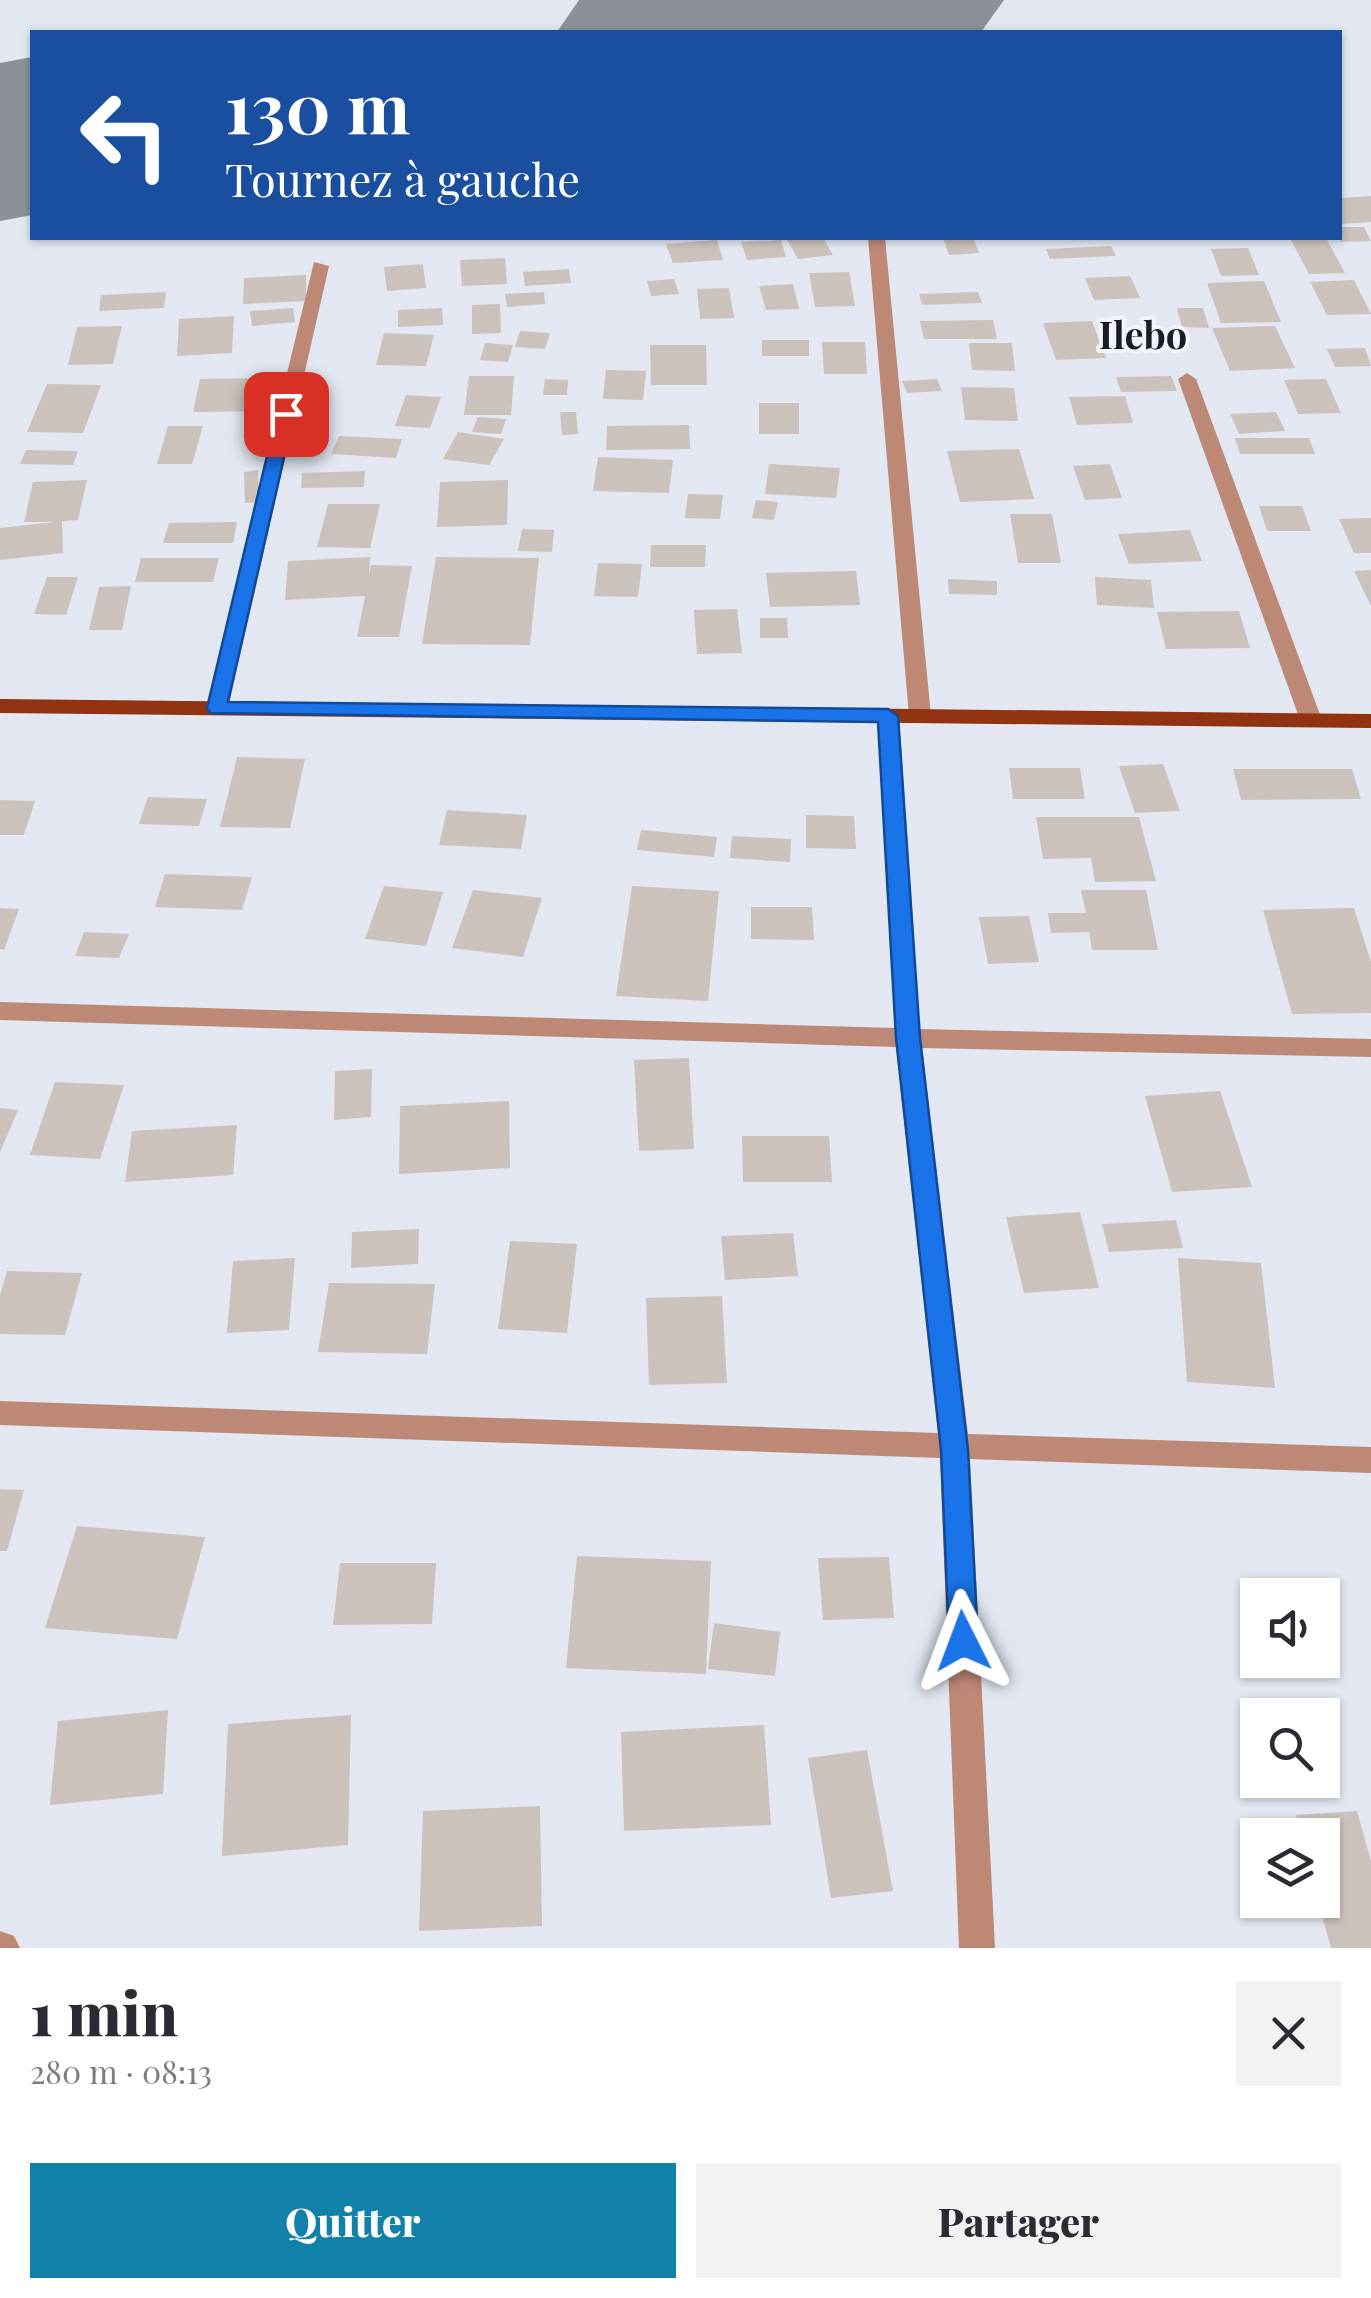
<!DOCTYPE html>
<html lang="fr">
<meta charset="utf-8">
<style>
body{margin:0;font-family:"Playfair Display",serif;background:#f2f2f3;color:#2b2b33;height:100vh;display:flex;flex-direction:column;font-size:38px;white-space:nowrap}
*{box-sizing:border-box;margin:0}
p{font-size:32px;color:#7c7c81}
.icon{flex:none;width:55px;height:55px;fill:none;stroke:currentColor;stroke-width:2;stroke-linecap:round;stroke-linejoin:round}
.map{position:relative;height:1948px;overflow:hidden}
.side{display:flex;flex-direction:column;background:#fff;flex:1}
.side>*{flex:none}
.hud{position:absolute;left:30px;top:30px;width:1312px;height:210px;border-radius:0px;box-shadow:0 2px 8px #0004;background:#1a4fa0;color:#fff;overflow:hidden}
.buttons{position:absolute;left:1240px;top:1578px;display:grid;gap:20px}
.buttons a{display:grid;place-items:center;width:100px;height:100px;border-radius:0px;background:#fff;box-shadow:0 2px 8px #0004;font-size:50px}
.pin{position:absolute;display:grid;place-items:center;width:85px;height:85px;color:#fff;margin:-42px;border-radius:20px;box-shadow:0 5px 15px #0006}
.me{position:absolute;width:110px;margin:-55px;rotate:357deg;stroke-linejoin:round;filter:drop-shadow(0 0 8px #0008)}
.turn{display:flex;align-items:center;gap:35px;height:210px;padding:0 30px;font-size:45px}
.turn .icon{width:130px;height:130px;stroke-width:2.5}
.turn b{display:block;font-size:70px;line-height:85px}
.round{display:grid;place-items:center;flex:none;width:105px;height:105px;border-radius:0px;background:#f2f2f3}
.summary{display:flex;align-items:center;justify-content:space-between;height:170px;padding:0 30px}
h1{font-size:60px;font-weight:800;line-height:75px}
.cta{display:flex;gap:20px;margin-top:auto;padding:20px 30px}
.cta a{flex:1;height:115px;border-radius:0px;background:#1181a9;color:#fff;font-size:40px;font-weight:800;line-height:115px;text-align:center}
.cta a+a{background:#f2f2f3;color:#2b2b33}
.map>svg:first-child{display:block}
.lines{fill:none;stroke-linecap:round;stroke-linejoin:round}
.runway{fill:#8c9098;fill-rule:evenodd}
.building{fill:#ccc2bc}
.minor{fill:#be8877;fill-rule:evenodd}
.major{fill:#913210;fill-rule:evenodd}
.route{fill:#1a73e8;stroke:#114b97;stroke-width:2.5}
.labels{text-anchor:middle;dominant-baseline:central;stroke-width:8;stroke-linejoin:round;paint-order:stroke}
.far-town-label{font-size:38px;font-weight:bold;fill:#1b1d21;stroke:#eff4fe}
</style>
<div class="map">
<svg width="1371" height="1948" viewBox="0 0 1371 1948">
<rect width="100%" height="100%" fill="#e2e7f1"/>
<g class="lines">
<g class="runway">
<path d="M579,0H1004L981,32H557Z"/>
<path d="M32,57V215L0,221V63Z"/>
</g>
</g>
<g class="building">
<path d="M1371,196V222L1340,224V198Z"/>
<path d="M1340,227H1364L1371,241L1340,242Z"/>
<path d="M786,238H823L833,255L798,259Z"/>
<path d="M943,238H973L979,253L949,255Z"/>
<path d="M1290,238H1326L1345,273L1309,274Z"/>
<path d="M717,240L723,260L673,263L666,244Z"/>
<path d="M781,240L786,257L747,260L741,242Z"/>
<path d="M1111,246L1116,256L1050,259L1046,249Z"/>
<path d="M1248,248L1259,275L1221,276L1211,249Z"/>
<path d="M505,258L507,284L462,286L460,260Z"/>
<path d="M423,264L426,288L387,291L384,267Z"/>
<path d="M569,269L571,283L525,286L523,272Z"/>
<path d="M849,272L855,306L815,307L809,273Z"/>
<path d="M306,275V301L243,304L244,278Z"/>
<path d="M1130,276L1140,298L1094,300L1085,278Z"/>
<path d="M674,279L679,294L651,296L647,281Z"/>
<path d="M1354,280L1371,314L1327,315L1310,282Z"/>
<path d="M1264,281L1281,322L1221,323L1207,283Z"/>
<path d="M793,284L799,309L766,310L759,286Z"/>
<path d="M729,288L734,318L700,319L697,289Z"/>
<path d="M166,292L164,308L99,311L101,295Z"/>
<path d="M544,292L545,304L507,307L505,294Z"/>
<path d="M978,292L982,303L922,305L919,294Z"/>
<path d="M500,304L501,333L472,334V305Z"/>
<path d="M293,308L295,322L252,326L250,311Z"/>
<path d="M442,308L443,325L398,327V310Z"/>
<path d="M1177,308H1203L1209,328L1182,327Z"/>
<path d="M234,316L232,353L177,356L179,319Z"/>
<path d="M993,320L997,339H924L920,321Z"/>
<path d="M1092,321L1106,358L1056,360L1043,323Z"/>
<path d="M122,326L113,364L68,365L77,327Z"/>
<path d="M1275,326L1295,368L1230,371L1212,328Z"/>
<path d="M520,331L550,333L545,349L515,347Z"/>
<path d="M384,333L434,335L426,366L376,365Z"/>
<rect x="762" y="340" width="47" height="16"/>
<path d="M822,342H865L867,374H824Z"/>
<path d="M485,343L513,345L508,362L480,360Z"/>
<path d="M969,343H1012L1015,371L972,370Z"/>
<path d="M650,345H706L707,385H651Z"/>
<path d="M1365,348L1371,366L1335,367L1327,349Z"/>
<path d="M606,370L646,371L643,400L603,399Z"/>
<path d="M469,376H514L511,415H464Z"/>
<path d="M1171,376L1177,391L1121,392L1116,377Z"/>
<path d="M276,378L270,411L193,412L200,379Z"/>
<path d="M545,379L568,380L567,395H543Z"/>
<path d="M937,379L942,391L907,393L902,381Z"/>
<path d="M1326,379L1341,413L1298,414L1284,380Z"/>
<path d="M47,384L101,385L83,433L27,432Z"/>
<path d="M961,387L1014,388L1018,421L965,420Z"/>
<path d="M406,395L441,397L430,428L395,426Z"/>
<path d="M1125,396L1133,423L1077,425L1069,397Z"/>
<rect x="759" y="403" width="40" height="31"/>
<path d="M560,412H576L578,434L562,435Z"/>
<path d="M1276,412L1285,431L1239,434L1230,414Z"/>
<path d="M478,417L506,419L501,434L472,432Z"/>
<path d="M689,425L690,449L606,450L607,426Z"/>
<path d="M168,426H203L192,464H157Z"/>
<path d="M458,432L504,439L489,465L443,459Z"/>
<path d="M339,436L402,439L396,458L331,454Z"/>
<path d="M1235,438H1309L1315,454H1240Z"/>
<path d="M1019,449L1034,499L960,502L947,451Z"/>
<path d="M26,450L78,451L73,465L20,464Z"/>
<path d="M598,457L673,460L669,493L593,491Z"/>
<path d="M769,464L840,468L836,498L765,494Z"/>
<path d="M1110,464L1122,498L1085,500L1073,466Z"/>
<path d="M258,470L259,502L245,503L244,472Z"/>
<path d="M365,471L364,487L301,488L302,473Z"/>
<path d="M87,480L78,520L62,521L63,553L0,560V528L55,522H24L33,482Z"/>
<path d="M508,480L507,525L437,527L440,482Z"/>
<path d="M688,494L723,495L720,519L685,518Z"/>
<path d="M756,500L778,502L774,520L752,518Z"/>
<path d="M328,504H380L370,548L317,547Z"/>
<path d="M1259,506H1302L1311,531H1267Z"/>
<path d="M1010,514H1052L1061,563H1018Z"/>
<path d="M1371,518V553H1354L1339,519Z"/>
<path d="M237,522L233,543H163L169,523Z"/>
<path d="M522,529L554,530L552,552L518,551Z"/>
<path d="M1190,530L1202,561L1129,564L1118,534Z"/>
<path d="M651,545H706L705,567H650Z"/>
<path d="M370,557L369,576L371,565L412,566L399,637H357L365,596L285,600L288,561Z"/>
<path d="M436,557L539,558L530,645L422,644Z"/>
<path d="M141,558H219L213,582H135Z"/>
<path d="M598,563L642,564L638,597L594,596Z"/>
<path d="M1371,570V606L1354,571Z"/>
<path d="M856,571L860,605L770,607L766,573Z"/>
<path d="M47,577H78L66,615L34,614Z"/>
<path d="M1095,577L1151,580L1154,608L1097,605Z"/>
<path d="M948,579L997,581V595L949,594Z"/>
<path d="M131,586L122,630H89L99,587Z"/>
<path d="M737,609L742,653L697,654L694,610Z"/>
<path d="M1239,611L1250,648L1166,649L1157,612Z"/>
<path d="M760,618H787L788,638H760Z"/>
<path d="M237,757L305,759L290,828L220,827Z"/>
<path d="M1163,764L1180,811L1135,813L1119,766Z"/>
<path d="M1009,768H1080L1085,799H1013Z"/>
<path d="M1233,769H1352L1361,799L1241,800Z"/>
<path d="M148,797L207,799L199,826L139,824Z"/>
<path d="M0,800L35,801L24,835H0Z"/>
<path d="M447,810L527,815L521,849L439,845Z"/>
<path d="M806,815L854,816L856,849L806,848Z"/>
<path d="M1036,817H1139L1156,881L1095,882L1091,858L1043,859Z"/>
<path d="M641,830L717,837L714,857L637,850Z"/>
<path d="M732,836L791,839L790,862L730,858Z"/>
<path d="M165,874L252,877L242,910L155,907Z"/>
<path d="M384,886L443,892L426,946L365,939Z"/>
<path d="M632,886L719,891L708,1001L616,996Z"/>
<path d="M473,890L542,898L523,957L452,948Z"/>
<path d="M1081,890H1146L1158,950H1092L1089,932L1051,933L1048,913H1086Z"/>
<path d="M751,907H812L814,940L751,939Z"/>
<path d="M0,908L19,909L4,950L0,949Z"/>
<path d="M1354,908L1371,962V1013L1292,1014L1263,910Z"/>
<path d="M1029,916L1039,962L988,964L979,917Z"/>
<path d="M84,932L129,934L119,958L75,956Z"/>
<path d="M689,1058L694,1149L639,1151L634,1060Z"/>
<path d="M372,1069L371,1117L334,1120L335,1071Z"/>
<path d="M55,1082L124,1085L100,1159L30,1155Z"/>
<path d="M1220,1091L1252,1187L1172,1192L1145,1096Z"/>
<path d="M509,1101L510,1168L399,1174L400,1106Z"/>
<path d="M0,1108L18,1110L0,1152Z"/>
<path d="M237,1125L233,1175L125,1182L132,1131Z"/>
<path d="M742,1136H829L832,1182H743Z"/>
<path d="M1080,1212L1099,1288L1024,1293L1006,1217Z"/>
<path d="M1176,1220L1183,1248L1109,1252L1102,1224Z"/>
<path d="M419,1229L418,1264L351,1268L352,1232Z"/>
<path d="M793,1233L798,1276L725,1280L721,1236Z"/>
<path d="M510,1241L577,1244L567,1333L498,1329Z"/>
<path d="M295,1258L289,1330L227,1333L233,1261Z"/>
<path d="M1178,1258L1261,1263L1275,1388L1187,1382Z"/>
<path d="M7,1271L82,1273L65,1335L0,1334V1295Z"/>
<path d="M329,1283L435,1284L427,1354L318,1352Z"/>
<path d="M722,1296L727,1383L649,1385L646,1298Z"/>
<path d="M0,1489L24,1490L7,1551H0Z"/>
<path d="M77,1526L205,1537L177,1639L45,1628Z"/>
<path d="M577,1556L711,1561L706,1674L566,1668Z"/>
<path d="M889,1557L894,1618L823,1620L818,1558Z"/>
<path d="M340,1563H436L432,1624L333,1625Z"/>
<path d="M714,1623L780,1632L775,1676L708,1669Z"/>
<path d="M168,1710L163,1794L50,1805L58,1721Z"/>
<path d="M351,1715L348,1845L222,1856L228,1724Z"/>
<path d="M764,1725L771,1825L624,1831L621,1732Z"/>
<path d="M867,1750L893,1891L831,1898L808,1758Z"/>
<path d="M540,1806L542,1926L419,1931L423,1811Z"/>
<path d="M1357,1811L1371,1861V1948H1331L1318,1900H1322V1835H1301L1296,1815Z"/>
</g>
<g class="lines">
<g class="minor">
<path d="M868,238H885L931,716L920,723L909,716Z"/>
<path d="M314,262L329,266L228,708L217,715L206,708Z"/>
<path d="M1187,373L1196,379L1322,720L1319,725L1311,727L1300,720L1178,379Z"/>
<path d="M888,709L899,716L920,1029L1371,1039V1057L922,1048L968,1434L1371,1447V1473L970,1459L995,1948H959L940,1458L0,1425V1401L938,1433L896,1047L0,1020V1002L895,1028L877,716Z"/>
<path d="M0,1931L14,1936L20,1948H0Z"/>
</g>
<path class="major" d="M0,699L1371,714V728L0,713Z"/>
</g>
<path class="route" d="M286,409L294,414L228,702L888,709L898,716L920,1038L968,1450L978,1641L974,1651L963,1654L953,1651L949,1641L941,1450L896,1038L878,722L210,713L207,708L277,414Z"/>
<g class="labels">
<g class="far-town-label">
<text x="1143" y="333">Ilebo</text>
</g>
</g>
</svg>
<div class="buttons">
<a><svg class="icon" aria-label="sound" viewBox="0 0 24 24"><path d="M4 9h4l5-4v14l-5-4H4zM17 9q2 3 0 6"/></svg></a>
<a><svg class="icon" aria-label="search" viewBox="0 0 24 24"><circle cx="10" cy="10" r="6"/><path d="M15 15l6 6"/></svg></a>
<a><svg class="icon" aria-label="layers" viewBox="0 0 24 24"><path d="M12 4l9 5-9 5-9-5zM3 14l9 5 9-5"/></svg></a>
</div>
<div class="pin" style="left:286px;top:414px;background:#d93025"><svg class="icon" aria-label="arrive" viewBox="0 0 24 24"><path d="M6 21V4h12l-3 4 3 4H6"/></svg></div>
<svg class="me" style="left:963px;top:1641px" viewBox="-20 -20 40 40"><path d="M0-17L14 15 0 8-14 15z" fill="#1a73e8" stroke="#fff" stroke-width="4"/></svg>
<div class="hud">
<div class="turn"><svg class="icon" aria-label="left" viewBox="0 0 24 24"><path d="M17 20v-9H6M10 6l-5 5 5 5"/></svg><div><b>130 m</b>Tournez à gauche</div></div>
</div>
</div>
<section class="side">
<div class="summary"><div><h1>1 min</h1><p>280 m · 08:13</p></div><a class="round"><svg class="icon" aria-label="close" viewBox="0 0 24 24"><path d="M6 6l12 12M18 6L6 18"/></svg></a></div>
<div class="cta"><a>Quitter</a><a>Partager</a></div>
</section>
